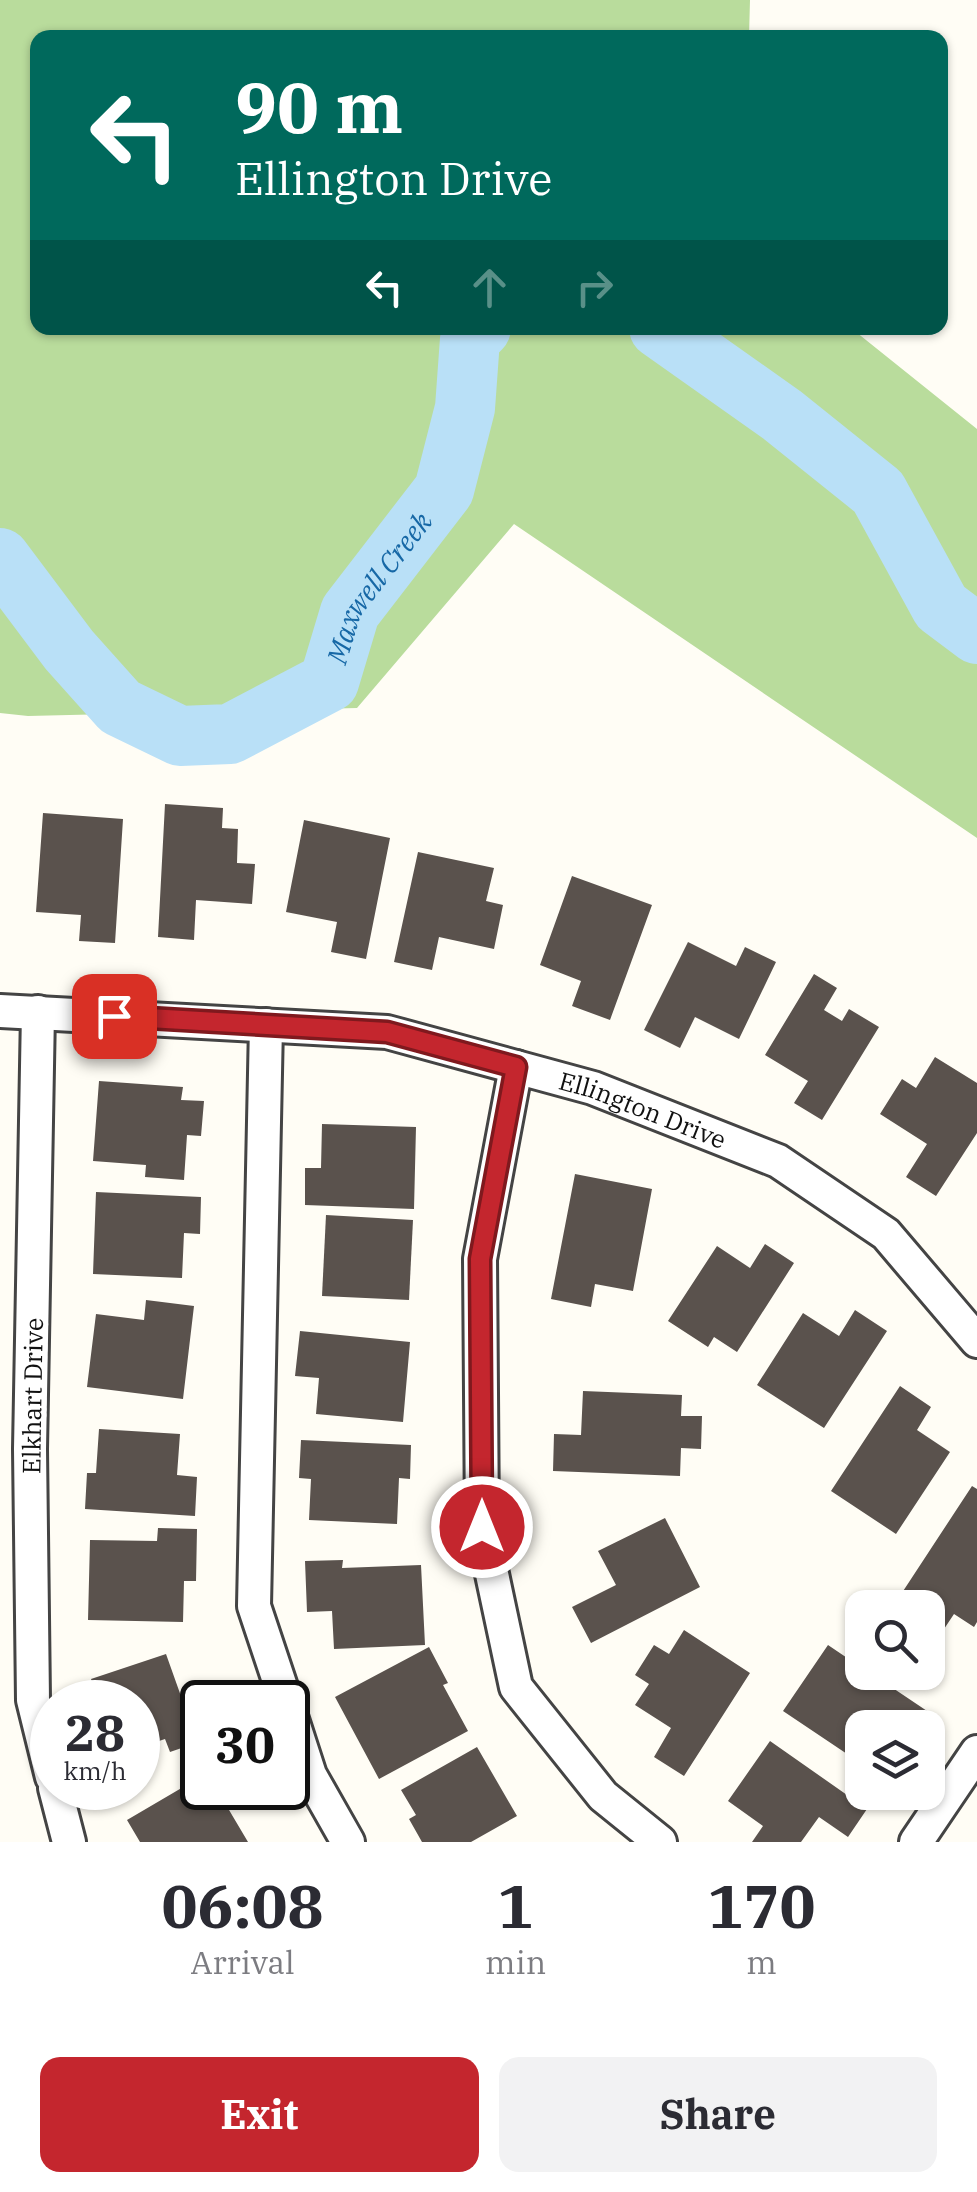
<!DOCTYPE html>
<style>
body{margin:0;font-family:"IBM Plex Serif",serif;background:#f2f2f3;color:#2b2b33;height:100vh;display:flex;flex-direction:column;font-size:38px;white-space:nowrap}
*{box-sizing:border-box;margin:0}
p{font-size:32px;color:#7c7c81}
.icon{flex:none;width:55px;height:55px;fill:none;stroke:currentColor;stroke-width:2;stroke-linecap:round;stroke-linejoin:round}
.map{position:relative;height:1842px;overflow:hidden}
.panel{display:flex;flex-direction:column;background:#fff;flex:1}
.panel>*{flex:none}
.hud{position:absolute;left:30px;top:30px;width:918px;height:305px;border-radius:20px;box-shadow:0 2px 8px #0004;background:#00695c;color:#fff;overflow:hidden}
.fabs{position:absolute;left:845px;top:1590px;display:grid;gap:20px}
.fabs a{display:grid;place-items:center;width:100px;height:100px;border-radius:20px;background:#fff;box-shadow:0 2px 8px #0004;font-size:50px}
.speed{position:absolute;left:30px;top:1680px;display:flex;gap:20px;font-size:50px;font-weight:700;text-align:center}
.speed>*{display:grid;place-content:center;width:130px;height:130px;border-radius:50%;background:#fff;box-shadow:0 2px 8px #0004;line-height:1}
.speed small{font-size:25px;font-weight:400}
.speed .limit{border:5px solid #111;border-radius:15px;background:#fff;color:#111}
.pin{position:absolute;display:grid;place-items:center;width:85px;height:85px;color:#fff;margin:-42px;border-radius:20px;box-shadow:0 5px 15px #0006}
.me{position:absolute;width:110px;margin:-55px;rotate:0deg;stroke-linejoin:round;filter:drop-shadow(0 0 8px #0008)}
.turn{display:flex;align-items:center;gap:35px;height:210px;padding:0 40px;font-size:45px}
.turn .icon{width:130px;height:130px;stroke-width:2.5}
.turn b{display:block;font-size:70px;line-height:85px}
.lanes{display:flex;align-items:center;height:95px;padding:0 40px;background:#0003;justify-content:center;gap:50px;direction:ltr}
.lanes .off{opacity:.35}
.eta{display:flex;justify-content:space-evenly;align-items:center;height:170px;text-align:center}
.eta b{font-size:60px;font-weight:700;line-height:70px}
.action{display:flex;gap:20px;margin-top:auto;padding:20px 40px}
.action a{flex:1;height:115px;border-radius:20px;background:#c4262e;color:#fff;font-size:40px;font-weight:700;line-height:115px;text-align:center}
.action a+a{background:#f2f2f3;color:#2b2b33}
.map>svg:first-child{display:block}
.forest{fill:#b9dc9c}
.lines{fill:none;stroke-linecap:round;stroke-linejoin:round}
.river{stroke:#b9e0f7;stroke-width:60}
.building{fill:#5a524d}
.minor-casing{stroke:#444;stroke-width:38}
.minor{stroke:#fff;stroke-width:32}
.route-casing{stroke:#7f191e;stroke-width:25}
.route{stroke:#c4262e;stroke-width:18}
.labels{text-anchor:middle;dominant-baseline:central;stroke-width:10;stroke-linejoin:round;paint-order:stroke}
.street-label{font-size:25px;fill:#111;stroke:#fff}
.water-label{font-size:28px;font-style:italic;fill:#1768a6;stroke:#fff}
</style>
<div class="map">
<svg width="977" height="1842" viewBox="0 0 977 1842">
<rect width="100%" height="100%" fill="#fffdf5"/>
<path class="forest" d="M0,0H750L749,37L38,38V328H851L977,429V838L514,524L357,708L28,716L0,713Z"/>
<g class="lines">
<g class="river">
<path d="M659,328L782,415L878,492L941,607L977,634"/>
<path id="s1" d="M0,558L69,650L120,707L180,736L230,734L329,682L350,612L444,490L465,408L470,339L481,328"/>
</g>
</g>
<g class="building">
<path d="M165,804L223,808L222,828L238,829L237,863L255,864L252,904L196,900L194,940L158,937Z"/>
<path d="M43,813L123,819L115,943L79,941L81,915L36,912Z"/>
<path d="M304,820L390,838L366,959L331,952L337,922L286,912Z"/>
<path d="M418,852L494,868L486,901L503,905L494,949L439,937L432,970L394,962Z"/>
<path d="M572,876L652,905L610,1020L572,1006L581,981L540,965Z"/>
<path d="M688,942L736,966L745,947L776,962L739,1039L695,1017L680,1048L644,1030Z"/>
<path d="M814,974L837,988L824,1010L842,1021L849,1009L879,1027L822,1120L794,1103L808,1081L765,1055Z"/>
<path d="M935,1057L977,1083V1133L936,1196L906,1177L927,1144L880,1114L902,1079L916,1088Z"/>
<path d="M99,1081L183,1087L181,1100L204,1101L201,1136L187,1135L184,1180L145,1177L146,1165L93,1161Z"/>
<path d="M322,1124L416,1127L414,1209L305,1205V1168H321Z"/>
<path d="M575,1174L652,1189L633,1291L595,1284L591,1307L551,1299Z"/>
<path d="M96,1192L201,1197L200,1234L184,1233L182,1278L93,1274Z"/>
<path d="M326,1215L413,1220L409,1300L322,1296Z"/>
<path d="M765,1244L794,1263L737,1352L714,1337L708,1347L668,1321L717,1246L750,1268Z"/>
<path d="M146,1300L194,1306L183,1399L87,1387L96,1314L144,1320Z"/>
<path d="M855,1310L887,1331L824,1428L757,1385L803,1313L839,1336Z"/>
<path d="M300,1331L410,1342L403,1422L316,1414L319,1378L295,1376Z"/>
<path d="M900,1386L931,1407L917,1430L950,1452L896,1534L831,1491Z"/>
<path d="M583,1391L682,1395L681,1416H702L701,1449L681,1448L680,1476L553,1471L554,1434L581,1435Z"/>
<path d="M99,1429L180,1434L177,1475L197,1477L195,1516L85,1509L87,1473H96Z"/>
<path d="M301,1440L411,1445L410,1479L399,1478L397,1524L309,1520L311,1479L299,1478Z"/>
<path d="M972,1486L977,1489V1622L974,1627L954,1614L938,1638L928,1631V1608H892Z"/>
<path d="M665,1518L700,1587L591,1643L572,1607L616,1585L598,1551Z"/>
<path d="M158,1528L197,1529L196,1581H184L183,1622L88,1620L90,1540L157,1541Z"/>
<path d="M343,1560L342,1568L421,1565L425,1645L334,1649L332,1611L307,1612L305,1561Z"/>
<path d="M684,1630L750,1673L684,1776L654,1757L671,1728L635,1705L649,1684L635,1675L654,1645L669,1654Z"/>
<path d="M828,1645L862,1668V1672H869L930,1713L920,1728H862V1764L783,1711Z"/>
<path d="M429,1647L448,1683L443,1685L468,1731L379,1779L335,1697Z"/>
<path d="M166,1654L182,1699L189,1696L202,1735V1741L170,1752L165,1739L138,1748V1702H99L91,1679Z"/>
<path d="M770,1741L867,1809L848,1837L819,1817L801,1842H752L763,1826L728,1801Z"/>
<path d="M477,1747L517,1816L471,1842H422L409,1819L416,1815L401,1790Z"/>
<path d="M202,1776V1788H216L248,1842H140L127,1820Z"/>
</g>
<g class="lines">
<defs>
<g id="minor">
<path id="s2" d="M0,1011L387,1032L593,1088L778,1161L886,1234L977,1341"/>
<path d="M38,1012L30,1449L33,1700L52,1777"/>
<path d="M266,1025L254,1606L286,1702"/>
<path d="M516,1067L480,1259L482,1527L516,1687L603,1796L660,1842"/>
<path d="M288,1707L310,1775L348,1842"/>
<path d="M55,1788L69,1842"/>
<path d="M916,1842L977,1752"/>
</g>
</defs>
<use href="#minor" class="minor-casing"/>
<use href="#minor" class="minor"/>
</g>
<g class="lines">
<defs>
<path id="route" d="M114,1016L387,1032L516,1067L480,1259L482,1527"/>
</defs>
<use href="#route" class="route-casing"/>
<use href="#route" class="route"/>
</g>
<g class="labels">
<g class="street-label">
<text stroke="none"><textPath href="#s2" startOffset="655">Ellington Drive</textPath></text>
<text transform="translate(32 1396) rotate(-89)">Elkhart Drive</text>
</g>
<g class="water-label">
<text stroke="none"><textPath href="#s1" startOffset="528">Maxwell Creek</textPath></text>
</g>
</g>
</svg>
<div class="fabs">
<a><svg class="icon" aria-label="search" viewBox="0 0 24 24"><circle cx="10" cy="10" r="6"/><path d="M15 15l6 6"/></svg></a>
<a><svg class="icon" aria-label="layers" viewBox="0 0 24 24"><path d="M12 4l9 5-9 5-9-5zM3 14l9 5 9-5"/></svg></a>
</div>
<div class="speed"><div>28<small>km/h</small></div><div class="limit">30</div></div>
<div class="pin" style="left:114px;top:1016px;background:#d93025"><svg class="icon" aria-label="arrive" viewBox="0 0 24 24"><path d="M6 21V4h12l-3 4 3 4H6"/></svg></div>
<svg class="me" style="left:482px;top:1527px" viewBox="-20 -20 40 40"><circle r="17" fill="#c4262e" stroke="#fff" stroke-width="3"/><path d="M0-11L8 9 0 5-8 9z" fill="#fff"/></svg>
<div class="hud">
<div class="turn"><svg class="icon" aria-label="left" viewBox="0 0 24 24"><path d="M17 20v-9H6M10 6l-5 5 5 5"/></svg><div><b>90 m</b>Ellington Drive</div></div>
<div class="lanes"><svg class="icon" aria-label="left" viewBox="0 0 24 24"><path d="M17 20v-9H6M10 6l-5 5 5 5"/></svg><svg class="icon off" aria-label="ahead" viewBox="0 0 24 24"><path d="M12 20V5M6 11l6-6 6 6"/></svg><svg class="icon off" aria-label="right" viewBox="0 0 24 24"><path d="M7 20v-9h11M14 6l5 5-5 5"/></svg></div>
</div>
</div>
<section class="panel">
<div class="eta">
<div><b>06:08</b><p>Arrival</p></div>
<div><b>1</b><p>min</p></div>
<div><b>170</b><p>m</p></div>
</div>
<div class="action"><a>Exit</a><a>Share</a></div>
</section>
